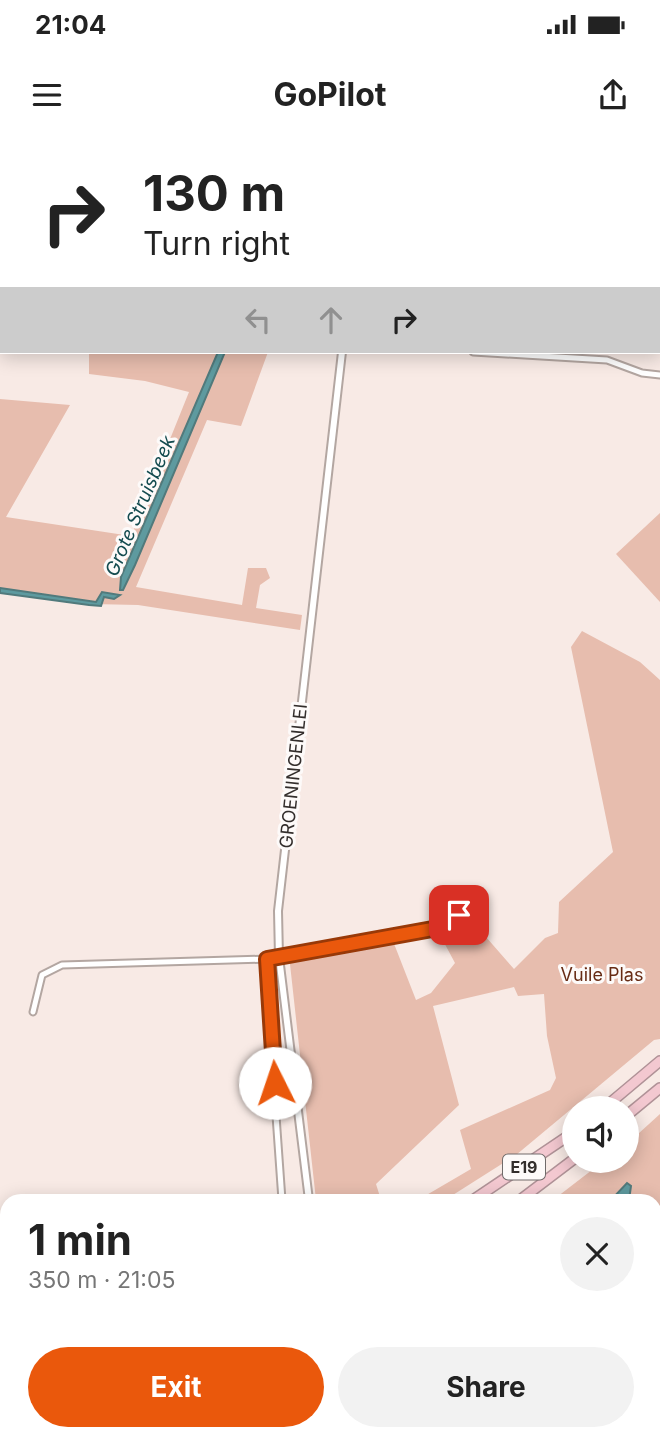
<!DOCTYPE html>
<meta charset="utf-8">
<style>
body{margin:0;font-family:Inter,sans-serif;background:#f2f2f2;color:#222;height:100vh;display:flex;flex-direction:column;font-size:26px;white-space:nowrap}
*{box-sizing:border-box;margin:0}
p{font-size:23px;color:#767676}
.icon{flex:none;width:38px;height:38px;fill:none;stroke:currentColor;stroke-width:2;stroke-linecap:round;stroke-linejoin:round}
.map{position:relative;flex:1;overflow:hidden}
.side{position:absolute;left:0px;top:1054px;width:662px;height:247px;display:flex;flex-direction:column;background:#fff;border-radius:21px 21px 0 0;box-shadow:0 4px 18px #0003}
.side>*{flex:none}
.guide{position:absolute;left:0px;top:0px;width:662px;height:214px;box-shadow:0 4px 18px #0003;background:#fff;color:#222;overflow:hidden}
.buttons{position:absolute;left:562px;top:956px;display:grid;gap:14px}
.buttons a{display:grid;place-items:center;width:77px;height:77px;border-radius:50%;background:#fff;box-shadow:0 4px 18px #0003;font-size:35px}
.pin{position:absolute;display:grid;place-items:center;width:60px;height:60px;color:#fff;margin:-30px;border-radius:14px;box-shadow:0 4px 10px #0006}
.me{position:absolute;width:77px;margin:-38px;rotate:356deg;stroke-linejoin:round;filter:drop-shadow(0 0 5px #0008)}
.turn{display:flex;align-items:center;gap:24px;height:147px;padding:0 28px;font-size:32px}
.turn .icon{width:91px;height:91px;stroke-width:2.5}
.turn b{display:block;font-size:49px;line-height:60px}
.lanes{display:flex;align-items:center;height:66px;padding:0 28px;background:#0003;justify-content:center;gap:35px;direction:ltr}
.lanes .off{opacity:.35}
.round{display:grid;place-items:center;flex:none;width:74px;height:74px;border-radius:37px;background:#f2f2f2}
.head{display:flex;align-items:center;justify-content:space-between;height:119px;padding:0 28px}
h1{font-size:42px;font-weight:700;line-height:52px}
.cta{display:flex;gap:14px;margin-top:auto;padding:14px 28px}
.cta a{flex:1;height:80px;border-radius:42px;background:#ea580c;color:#fff;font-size:28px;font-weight:700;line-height:80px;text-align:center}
.cta a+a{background:#f2f2f2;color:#222}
.status{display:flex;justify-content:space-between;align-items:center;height:49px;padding:0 35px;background:#fff;direction:ltr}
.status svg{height:19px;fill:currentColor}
header{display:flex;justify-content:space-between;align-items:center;height:91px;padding:0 28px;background:#fff;font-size:32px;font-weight:700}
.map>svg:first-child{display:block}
.built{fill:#f4ded6}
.green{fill:#e7bdae}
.water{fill:#5e9a9f;stroke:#517a7c;stroke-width:2}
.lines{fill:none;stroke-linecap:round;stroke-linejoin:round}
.stream{stroke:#517a7c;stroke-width:2}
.minor-casing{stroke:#b3a6a1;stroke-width:9}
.tertiary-casing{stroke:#b3a6a1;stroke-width:10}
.motorway-casing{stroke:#b09297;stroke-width:12}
.minor{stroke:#fff;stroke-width:5}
.tertiary{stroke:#fff;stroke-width:6}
.motorway{stroke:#f3c8d0;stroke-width:9}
.route-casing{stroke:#983908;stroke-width:18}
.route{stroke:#ea580c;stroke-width:12}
.labels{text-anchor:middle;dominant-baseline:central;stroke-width:6;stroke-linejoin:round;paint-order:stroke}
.shield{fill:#fdfaf9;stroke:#706b6a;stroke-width:2}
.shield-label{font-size:16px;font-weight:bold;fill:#332e2c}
.street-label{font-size:18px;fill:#332e2c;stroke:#fdfaf9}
.park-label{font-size:18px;fill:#672b14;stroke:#fdfaf9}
.water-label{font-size:19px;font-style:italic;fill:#144b4f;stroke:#fdfaf9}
</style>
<div class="status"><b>21:04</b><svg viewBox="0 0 49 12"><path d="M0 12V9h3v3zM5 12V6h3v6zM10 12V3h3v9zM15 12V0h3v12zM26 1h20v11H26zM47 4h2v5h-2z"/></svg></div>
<header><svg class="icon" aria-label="menu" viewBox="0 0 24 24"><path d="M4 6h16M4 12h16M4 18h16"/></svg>GoPilot<svg class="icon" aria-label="share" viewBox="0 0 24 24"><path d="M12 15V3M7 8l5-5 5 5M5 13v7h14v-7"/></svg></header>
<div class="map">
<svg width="660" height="1299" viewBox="0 0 660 1299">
<rect width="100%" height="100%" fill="#f8eae5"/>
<g class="built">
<path d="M146,1293H321L323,1299H151Z"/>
<path d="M395,1293H436L421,1299H388Z"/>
</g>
<g class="green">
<path d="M0,0H102L2,2V185Z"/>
<path d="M89,212H268L241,286L207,280L136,447L242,465L248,428H266L270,438L260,445L256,468L302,475L300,490L138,465L92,464L0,450V259L70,265L6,377L131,396L189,252L145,241L89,234Z"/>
<path d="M660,373V462L616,414Z"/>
<path d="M582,491L640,522L660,540V899L654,900L516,1015L445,1060H418L471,1029L460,990L550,950L556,938L547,896L544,854L518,856L514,847L433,866L459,965L376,1044L381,1060H316L289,815L391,796L416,860L431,853L455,823L440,795L462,800L486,797L514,829L545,798L558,793L559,762L613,712L571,507Z"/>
<path d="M660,974V1169L655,1162L654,1060H553L605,1020H626L627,1004Z"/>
<path d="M660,1195V1299H449L458,1293H654L655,1198Z"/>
</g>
<g class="water">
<path d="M218,212H225L135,425L123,450H120L121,437Z"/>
<path d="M0,448L96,462L102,452L120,455L114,459L104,457L101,466L89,465L0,453Z"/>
<path d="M627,1043L631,1046L629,1060H611Z"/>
</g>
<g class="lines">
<g class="stream">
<path d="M624,0V2"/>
<path d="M660,55V56"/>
<path d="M654,1139L660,1146"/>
</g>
<defs>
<g id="minor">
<path d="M0,172H2"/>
<path d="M473,212L607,220L642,233L660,235"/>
<path d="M33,872L42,835L62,825L267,819"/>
<path d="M282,1060L265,821L269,817L438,788L459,775"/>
<path d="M383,1299L391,1294"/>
<path d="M427,1299L442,1293"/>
</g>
<g id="tertiary">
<path d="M364,2V0"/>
<path d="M309,1060L279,817L278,771L342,212"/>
<path d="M338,1293V1299"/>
</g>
<g id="motorway">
<path d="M604,968L660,921"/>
<path d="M626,976L660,948"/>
<path d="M473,1060L574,992"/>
<path d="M520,1060L574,1019"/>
<path d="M0,1253L7,1251"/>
<path d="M0,1293L7,1290"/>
</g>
</defs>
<use href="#minor" class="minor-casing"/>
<use href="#tertiary" class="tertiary-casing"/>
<use href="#motorway" class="motorway-casing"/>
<use href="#minor" class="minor"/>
<use href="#tertiary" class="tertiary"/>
<use href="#motorway" class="motorway"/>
</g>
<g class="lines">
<defs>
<path id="route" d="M275,943L267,819L438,788L459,775"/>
</defs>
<use href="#route" class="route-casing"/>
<use href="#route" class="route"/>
</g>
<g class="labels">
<rect class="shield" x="503" y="1014.5" width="42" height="25" rx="5"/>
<g class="shield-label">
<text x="524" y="1027">E19</text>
</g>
<g class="street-label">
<text transform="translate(293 636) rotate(-84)">GROENINGENLEI</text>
</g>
<g class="park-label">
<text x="602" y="834">Vuile Plas</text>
</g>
<g class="water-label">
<text transform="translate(140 366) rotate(-67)">Grote Struisbeek</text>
</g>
</g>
</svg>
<div class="buttons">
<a><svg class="icon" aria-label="sound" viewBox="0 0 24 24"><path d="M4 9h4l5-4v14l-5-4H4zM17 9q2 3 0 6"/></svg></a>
</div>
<div class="pin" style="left:459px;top:775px;background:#d93025"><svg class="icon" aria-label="arrive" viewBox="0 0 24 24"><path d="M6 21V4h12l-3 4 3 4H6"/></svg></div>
<svg class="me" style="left:275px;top:943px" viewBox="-20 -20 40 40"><circle r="19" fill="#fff"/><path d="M0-13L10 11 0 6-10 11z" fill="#ea580c"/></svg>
<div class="guide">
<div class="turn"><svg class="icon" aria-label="right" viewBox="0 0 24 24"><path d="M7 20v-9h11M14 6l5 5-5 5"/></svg><div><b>130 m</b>Turn right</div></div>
<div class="lanes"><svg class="icon off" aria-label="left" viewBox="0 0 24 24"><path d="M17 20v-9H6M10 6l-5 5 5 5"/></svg><svg class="icon off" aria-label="ahead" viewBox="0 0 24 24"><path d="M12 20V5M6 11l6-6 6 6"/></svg><svg class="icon" aria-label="right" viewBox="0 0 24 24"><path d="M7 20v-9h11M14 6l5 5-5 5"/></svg></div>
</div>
<section class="side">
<div class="head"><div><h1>1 min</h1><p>350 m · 21:05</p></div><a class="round"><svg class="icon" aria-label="close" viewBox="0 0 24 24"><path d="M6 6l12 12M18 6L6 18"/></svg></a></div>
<div class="cta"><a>Exit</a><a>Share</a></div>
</section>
</div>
